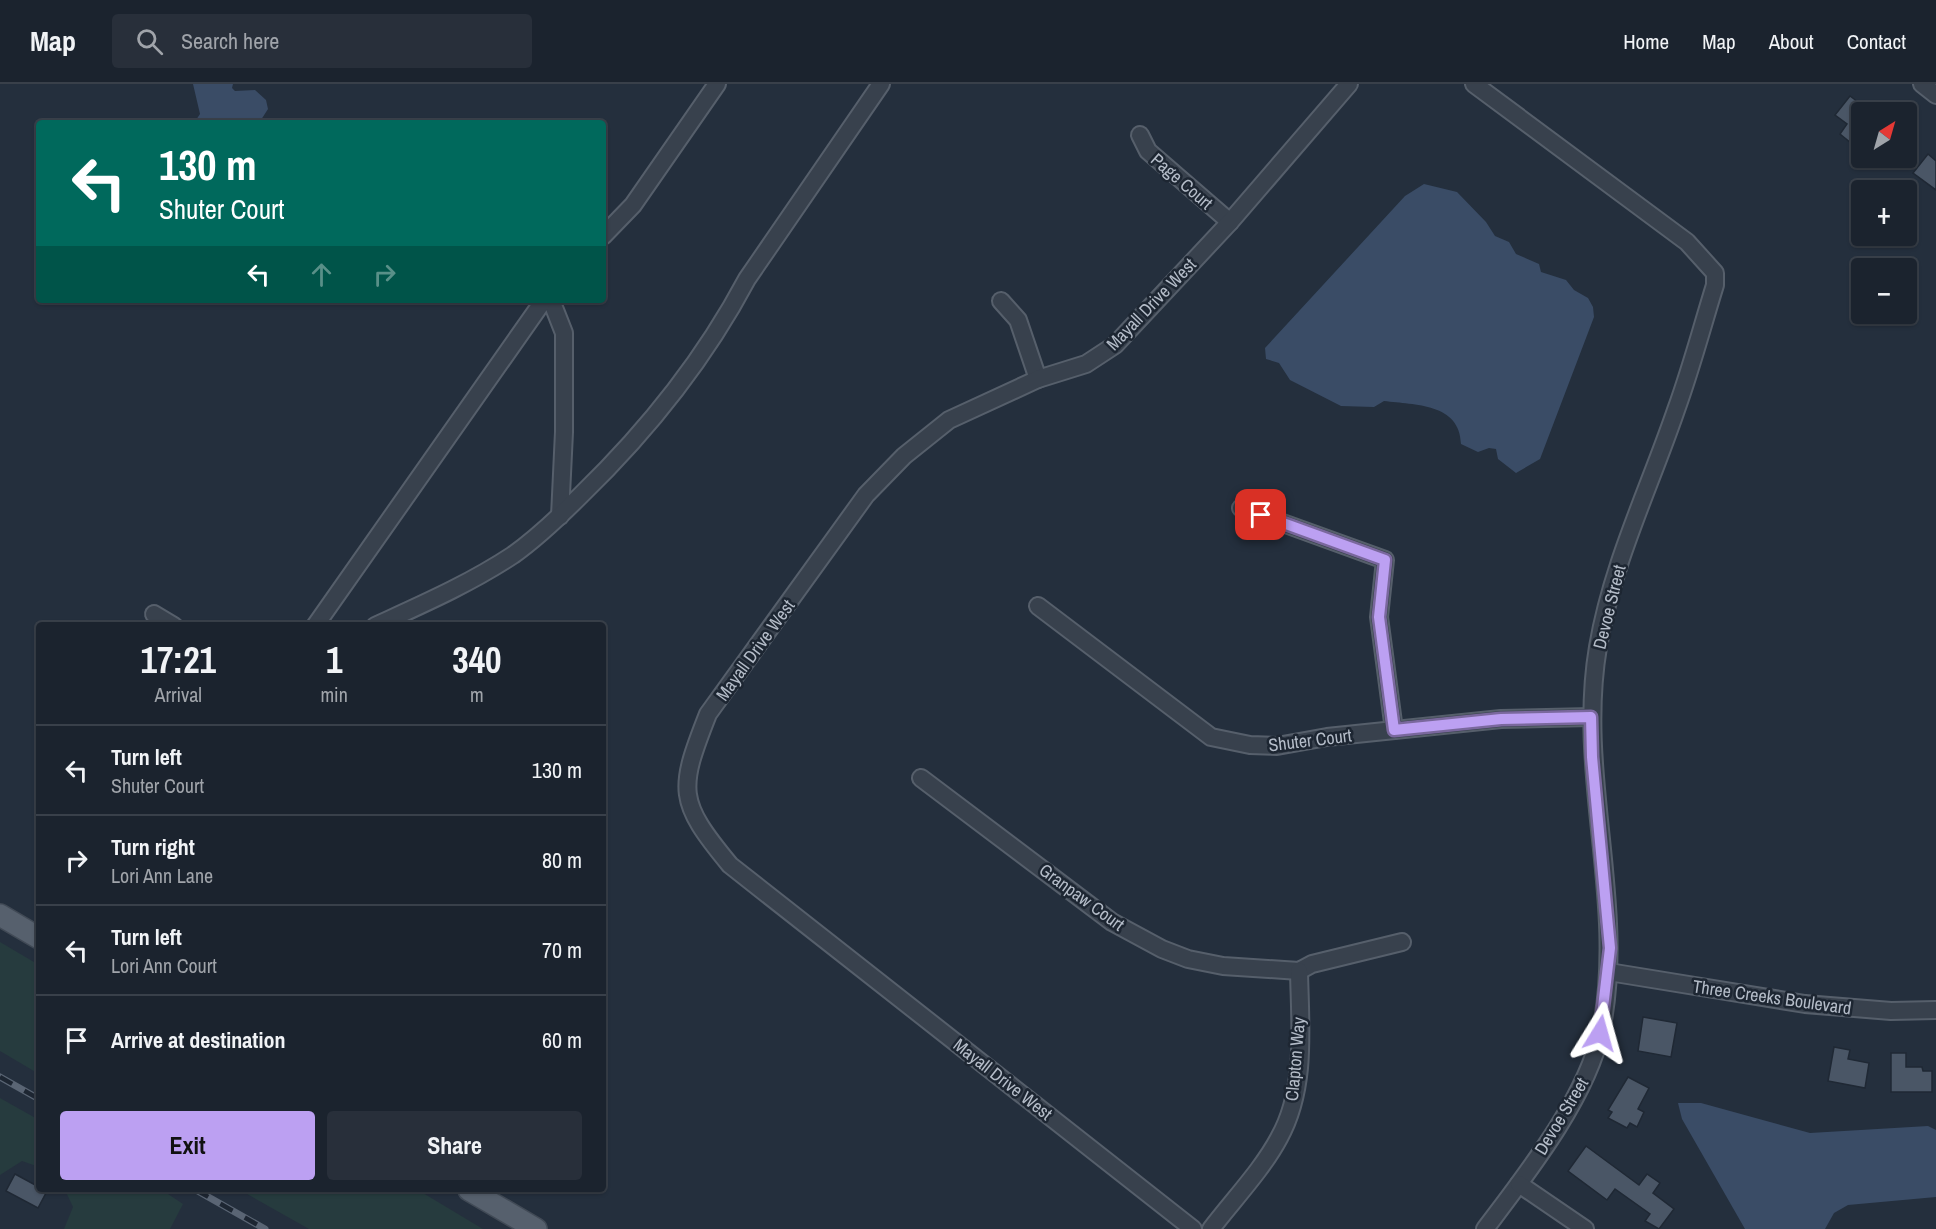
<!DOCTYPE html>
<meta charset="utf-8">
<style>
body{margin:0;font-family:"Archivo Narrow",sans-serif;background:#282f3a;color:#f1f3f6;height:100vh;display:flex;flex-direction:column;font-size:22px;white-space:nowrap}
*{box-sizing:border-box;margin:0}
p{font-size:20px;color:#a0a4aa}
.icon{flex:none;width:33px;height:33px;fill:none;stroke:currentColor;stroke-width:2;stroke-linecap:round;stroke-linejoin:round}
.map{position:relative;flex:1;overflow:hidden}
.panel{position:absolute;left:36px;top:538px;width:570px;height:570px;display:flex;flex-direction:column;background:#1b232e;border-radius:6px;box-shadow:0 2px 4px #0004,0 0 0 2px #39404a}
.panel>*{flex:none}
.top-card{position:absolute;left:36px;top:36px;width:570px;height:183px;border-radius:6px;box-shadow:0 2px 4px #0004,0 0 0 2px #39404a;background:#00695c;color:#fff;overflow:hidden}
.needle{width:39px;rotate:37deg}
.buttons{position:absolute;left:1851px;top:18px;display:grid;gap:12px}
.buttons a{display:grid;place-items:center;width:66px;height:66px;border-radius:6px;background:#1b232e;box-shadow:0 2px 4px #0004,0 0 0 2px #39404a;font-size:30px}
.pin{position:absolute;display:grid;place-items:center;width:51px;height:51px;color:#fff;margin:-26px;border-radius:12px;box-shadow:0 3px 9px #0006}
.me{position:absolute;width:66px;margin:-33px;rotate:8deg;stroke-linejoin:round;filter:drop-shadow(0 0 4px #0008)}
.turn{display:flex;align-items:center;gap:21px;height:126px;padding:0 24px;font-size:27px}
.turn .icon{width:78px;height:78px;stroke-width:2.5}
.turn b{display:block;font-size:42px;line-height:51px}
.lanes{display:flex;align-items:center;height:57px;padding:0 24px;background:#0003;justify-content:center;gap:30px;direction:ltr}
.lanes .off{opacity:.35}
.eta{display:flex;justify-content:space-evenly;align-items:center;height:102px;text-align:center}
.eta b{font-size:36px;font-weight:700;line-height:42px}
.cta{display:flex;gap:12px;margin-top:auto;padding:12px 24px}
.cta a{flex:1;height:69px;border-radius:6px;background:#bca0f2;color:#111;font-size:24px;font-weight:700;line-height:69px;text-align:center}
.cta a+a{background:#282f3a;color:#f1f3f6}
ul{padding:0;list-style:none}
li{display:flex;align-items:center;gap:18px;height:90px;padding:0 24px;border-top:2px solid #39404a}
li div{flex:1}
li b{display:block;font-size:22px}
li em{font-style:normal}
header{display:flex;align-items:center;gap:36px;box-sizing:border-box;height:84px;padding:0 30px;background:#1b232e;border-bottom:2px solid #39404a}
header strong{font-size:28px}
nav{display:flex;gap:33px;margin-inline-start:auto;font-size:21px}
.search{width:420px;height:54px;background:#282f3a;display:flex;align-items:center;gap:15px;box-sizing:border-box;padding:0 21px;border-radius:6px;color:#a0a4aa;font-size:22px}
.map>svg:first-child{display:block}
.green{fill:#263b3e}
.water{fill:#3a4c66}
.building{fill:#4a5666;stroke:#1f2834;stroke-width:1.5}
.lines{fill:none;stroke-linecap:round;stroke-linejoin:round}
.minor-casing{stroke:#565f6b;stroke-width:20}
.major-casing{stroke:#414a56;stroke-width:24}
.minor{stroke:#38414d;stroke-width:16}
.major{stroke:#56606d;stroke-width:21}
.rail-casing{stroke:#5a6574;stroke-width:7}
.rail{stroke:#1d2632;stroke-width:4.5;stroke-dasharray:14;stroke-linecap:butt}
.route-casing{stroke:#7a689d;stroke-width:15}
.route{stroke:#bca0f2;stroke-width:10}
.labels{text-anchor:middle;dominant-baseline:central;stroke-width:5;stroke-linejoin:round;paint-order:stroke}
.street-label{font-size:18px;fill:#b4bcc8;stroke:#1d2632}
</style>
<header>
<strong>Map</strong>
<div class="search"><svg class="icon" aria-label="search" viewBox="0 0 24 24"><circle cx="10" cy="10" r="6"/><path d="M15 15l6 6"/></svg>Search here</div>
<nav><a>Home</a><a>Map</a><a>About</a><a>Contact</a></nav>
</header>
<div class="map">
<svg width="1936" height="1145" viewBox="0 0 1936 1145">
<rect width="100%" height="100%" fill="#242f3d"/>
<g class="green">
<path d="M0,858L39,881V990L0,967Z"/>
<path d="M0,1014L39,1036V1083L22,1077L0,1091Z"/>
<path d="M65,1106H162L183,1120L170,1145H64L73,1123Z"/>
<path d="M240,1106H418L483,1145H309Z"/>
</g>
<g class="water">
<path d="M193,0H233L232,4L235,7L255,6L266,16L268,25L259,39H188L196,36L200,30Z"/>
<path d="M1424,100L1457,108L1486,138L1495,152L1509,158L1516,170L1539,180L1541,188L1566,196L1574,206L1588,214L1593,223L1594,233L1540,375L1516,389L1498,375L1496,365L1489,364L1478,368L1461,360C1460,319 1415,321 1384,317L1374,323L1341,322L1290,296L1279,279L1266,275L1265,264L1405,112Z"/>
<path d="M1678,1019H1701L1810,1049L1928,1042L1936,1046V1113L1848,1121L1834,1129L1825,1145H1745L1682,1035Z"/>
</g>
<g class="building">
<path d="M1850,12L1862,21V45L1851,59L1840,50L1847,40L1835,31Z"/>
<path d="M1928,70L1936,77V106L1913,89Z"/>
<path d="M1643,933L1677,939L1671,973L1638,967Z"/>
<path d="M1834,963L1850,966L1848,975L1869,979L1865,1004L1828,997Z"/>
<path d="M1891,969H1906V983H1922L1923,987H1932V1008H1891Z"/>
<path d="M1628,993L1649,1004L1638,1025L1644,1028L1637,1043L1630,1039L1627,1044L1608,1034L1612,1028L1608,1026Z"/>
<path d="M1586,1062L1639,1101L1647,1090L1660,1099L1653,1109L1674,1125L1659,1145L1645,1137L1650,1130L1615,1105L1607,1116L1568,1087Z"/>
<path d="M15,1090L39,1103V1106L47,1107L38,1124L6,1107Z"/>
</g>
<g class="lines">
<defs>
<g id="minor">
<path d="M1474,0L1687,158L1715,189V201C1702,243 1691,285 1676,326C1649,405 1612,480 1598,563C1576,692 1627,819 1601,947C1587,1014 1525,1092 1485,1145"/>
<path d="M1922,0L1936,11"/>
<path d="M1140,51L1148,67L1230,138"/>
<path d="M603,152L633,121L717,0"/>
<path d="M551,216L564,249V348L560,432"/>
<path d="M1001,217L1018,236L1038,295"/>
<path d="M1241,424L1385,476L1379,533L1394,646"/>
<path d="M1038,522L1211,653L1250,661L1277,662L1327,653L1501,635L1591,633"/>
<path d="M154,530L174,542"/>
<path d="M315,542L544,216"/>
<path d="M375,542C423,520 469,500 513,471C537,454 560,432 581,411C647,347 704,276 747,195L881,0"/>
<path d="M921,694L1112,838L1162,865L1188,875L1223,882L1299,887L1312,880L1402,858"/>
<path d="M1609,888L1805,920L1891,927L1936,926"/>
<path d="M1519,1100L1585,1145"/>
<path d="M1193,1145L730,781C677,717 678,706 708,630L866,411L904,372L949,336L1038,295L1086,280L1115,261L1230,138L1349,0"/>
<path d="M1211,1145C1233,1116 1262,1086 1279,1054C1307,1004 1300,942 1299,887"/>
</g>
<g id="major">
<path d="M0,831L39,854"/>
<path d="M469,1106L536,1145"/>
</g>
</defs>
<use href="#minor" class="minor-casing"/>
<use href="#major" class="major-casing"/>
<use href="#minor" class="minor"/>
<use href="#major" class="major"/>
<defs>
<g id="rail">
<path d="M0,993L39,1015"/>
<path d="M196,1106L265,1145"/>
</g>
</defs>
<use href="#rail" class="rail-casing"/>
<use href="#rail" class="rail"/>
</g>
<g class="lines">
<defs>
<path id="route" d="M1261,431L1385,476L1379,533L1394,646L1501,635L1591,633L1592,673L1610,864L1600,949"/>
</defs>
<use href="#route" class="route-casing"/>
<use href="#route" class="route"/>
</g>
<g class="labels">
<g class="street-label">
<text transform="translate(1182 97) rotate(41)">Page Court</text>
<text transform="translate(1151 220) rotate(-46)">Mayall Drive West</text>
<text transform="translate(1609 523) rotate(-76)">Devoe Street</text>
<text transform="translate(755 566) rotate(-54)">Mayall Drive West</text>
<text transform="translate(1310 656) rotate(-7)">Shuter Court</text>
<text transform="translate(1082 813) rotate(36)">Granpaw Court</text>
<text transform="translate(1772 913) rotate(8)">Three Creeks Boulevard</text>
<text transform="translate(1295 975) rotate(-85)">Clapton Way</text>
<text transform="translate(1003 995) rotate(38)">Mayall Drive West</text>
<text transform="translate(1561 1032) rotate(-59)">Devoe Street</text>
</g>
</g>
</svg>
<div class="buttons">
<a><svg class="needle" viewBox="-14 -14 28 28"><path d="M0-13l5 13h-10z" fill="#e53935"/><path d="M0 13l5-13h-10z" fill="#a0a4aa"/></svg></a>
<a>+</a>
<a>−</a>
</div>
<div class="pin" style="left:1261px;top:431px;background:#d93025"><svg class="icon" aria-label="arrive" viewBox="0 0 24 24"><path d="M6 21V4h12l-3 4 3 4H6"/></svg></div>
<svg class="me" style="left:1600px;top:949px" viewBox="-20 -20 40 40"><path d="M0-17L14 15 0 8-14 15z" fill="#bca0f2" stroke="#fff" stroke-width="4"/></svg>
<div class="top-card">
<div class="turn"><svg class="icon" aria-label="left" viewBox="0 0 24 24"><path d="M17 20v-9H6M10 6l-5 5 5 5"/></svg><div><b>130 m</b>Shuter Court</div></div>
<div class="lanes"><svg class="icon" aria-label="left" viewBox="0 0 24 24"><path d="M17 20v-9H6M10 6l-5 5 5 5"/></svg><svg class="icon off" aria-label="ahead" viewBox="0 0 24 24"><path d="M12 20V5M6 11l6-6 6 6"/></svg><svg class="icon off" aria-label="right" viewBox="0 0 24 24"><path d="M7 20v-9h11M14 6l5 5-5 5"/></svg></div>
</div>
<section class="panel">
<div class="eta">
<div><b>17:21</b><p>Arrival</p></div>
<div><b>1</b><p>min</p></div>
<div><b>340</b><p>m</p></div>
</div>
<ul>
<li><svg class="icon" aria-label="left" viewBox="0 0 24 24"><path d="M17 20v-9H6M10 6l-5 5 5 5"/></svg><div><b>Turn left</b><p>Shuter Court</p></div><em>130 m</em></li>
<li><svg class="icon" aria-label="right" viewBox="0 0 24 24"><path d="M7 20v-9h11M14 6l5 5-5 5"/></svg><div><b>Turn right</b><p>Lori Ann Lane</p></div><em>80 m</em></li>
<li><svg class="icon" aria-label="left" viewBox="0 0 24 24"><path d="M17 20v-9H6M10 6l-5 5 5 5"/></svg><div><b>Turn left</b><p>Lori Ann Court</p></div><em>70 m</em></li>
<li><svg class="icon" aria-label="arrive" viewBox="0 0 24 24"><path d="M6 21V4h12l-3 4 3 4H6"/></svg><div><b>Arrive at destination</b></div><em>60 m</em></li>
</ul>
<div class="cta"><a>Exit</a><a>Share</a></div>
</section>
</div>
